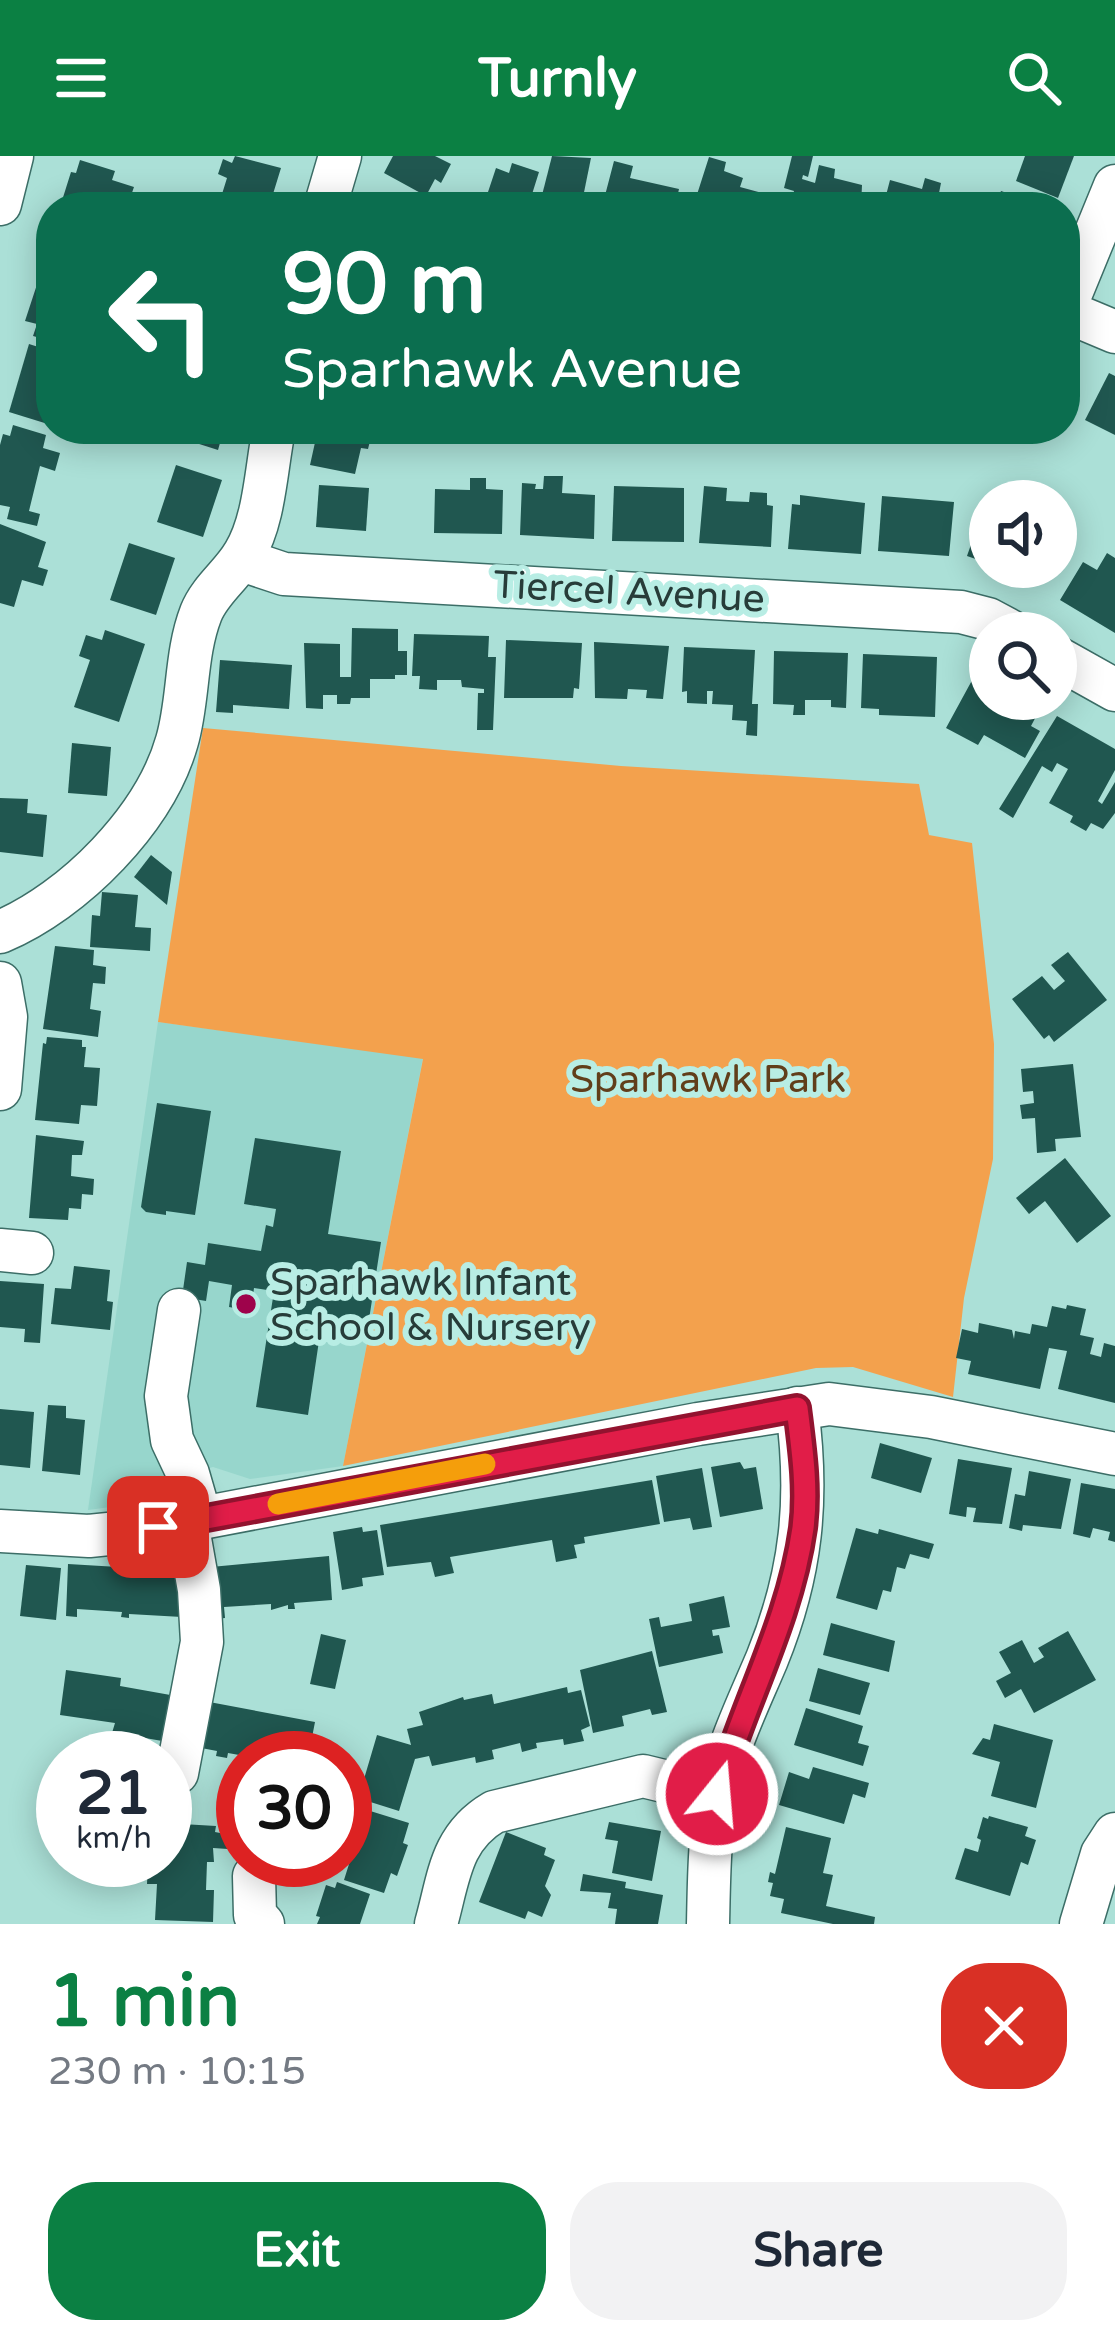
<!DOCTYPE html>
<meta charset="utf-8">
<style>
body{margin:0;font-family:"Varela Round",sans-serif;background:#f2f2f3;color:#1f2937;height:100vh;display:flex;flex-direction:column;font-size:45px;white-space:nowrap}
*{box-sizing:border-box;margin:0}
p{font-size:39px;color:#747a83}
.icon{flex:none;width:66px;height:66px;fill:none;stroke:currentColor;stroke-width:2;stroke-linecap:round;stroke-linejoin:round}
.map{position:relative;height:1768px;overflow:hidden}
.side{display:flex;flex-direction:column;background:#fff;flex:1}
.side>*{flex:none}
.hud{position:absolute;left:36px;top:36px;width:1044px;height:252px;border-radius:48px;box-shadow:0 6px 30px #0003;background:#0b6e4f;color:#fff;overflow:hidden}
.tools{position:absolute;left:969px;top:324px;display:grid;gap:24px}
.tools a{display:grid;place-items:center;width:108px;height:108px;border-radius:50%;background:#fff;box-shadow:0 6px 30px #0003;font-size:60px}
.speed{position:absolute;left:36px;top:1575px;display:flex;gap:24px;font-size:60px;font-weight:700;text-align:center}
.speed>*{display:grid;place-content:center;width:156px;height:156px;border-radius:50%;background:#fff;box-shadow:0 6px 30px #0003;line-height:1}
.speed small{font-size:30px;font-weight:400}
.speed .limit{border:18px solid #d22;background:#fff;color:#111}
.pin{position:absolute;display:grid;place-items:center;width:102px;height:102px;color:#fff;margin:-51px;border-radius:24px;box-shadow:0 6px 18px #0006}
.me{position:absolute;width:132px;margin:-66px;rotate:17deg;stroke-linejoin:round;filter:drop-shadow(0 0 9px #0008)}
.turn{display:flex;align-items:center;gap:42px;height:252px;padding:0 48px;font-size:54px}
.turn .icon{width:156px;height:156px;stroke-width:2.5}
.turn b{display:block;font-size:84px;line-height:102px}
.round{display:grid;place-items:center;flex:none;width:126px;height:126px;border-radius:48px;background:#f2f2f3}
.overview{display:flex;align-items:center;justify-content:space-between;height:204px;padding:0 48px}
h1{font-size:72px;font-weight:700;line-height:90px;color:#0b8043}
.action{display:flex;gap:24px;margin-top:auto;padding:24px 48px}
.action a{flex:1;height:138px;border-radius:48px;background:#0b8043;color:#fff;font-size:48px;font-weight:700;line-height:138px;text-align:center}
.action a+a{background:#f2f2f3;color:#1f2937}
header{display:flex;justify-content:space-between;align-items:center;height:156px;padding:0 48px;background:#0b8043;color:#fff;font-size:54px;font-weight:700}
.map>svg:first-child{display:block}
.built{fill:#97d6cc}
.green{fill:#f3a14d}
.building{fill:#205750}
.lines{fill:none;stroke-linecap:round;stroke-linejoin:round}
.minor-casing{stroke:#3c6e67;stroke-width:45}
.minor{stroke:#fff;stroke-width:42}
.route-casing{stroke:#92132f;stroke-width:30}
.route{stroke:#e11d48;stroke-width:21}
.slow{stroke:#f59e0b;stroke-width:21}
.poi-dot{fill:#9e034b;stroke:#b8ede4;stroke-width:4.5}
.labels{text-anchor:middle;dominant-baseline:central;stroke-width:12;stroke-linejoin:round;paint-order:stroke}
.street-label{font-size:39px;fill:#273c39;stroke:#b8ede4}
.park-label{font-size:39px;fill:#613e1a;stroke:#b8ede4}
.poi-label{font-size:39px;fill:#273c39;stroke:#b8ede4;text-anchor:start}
</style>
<header><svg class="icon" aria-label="menu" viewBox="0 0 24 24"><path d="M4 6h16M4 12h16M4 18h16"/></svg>Turnly<svg class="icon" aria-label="search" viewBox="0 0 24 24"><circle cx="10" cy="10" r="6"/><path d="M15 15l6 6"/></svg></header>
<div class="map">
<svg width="1115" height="1768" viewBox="0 0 1115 1768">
<rect width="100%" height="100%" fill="#abe0d7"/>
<path class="built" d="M158,866L423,902L343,1310L250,1323L213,1311L188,1318L133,1348L88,1354Z"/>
<path class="green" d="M203,572L621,610L919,628L929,679L972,687L994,888L993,1003L964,1142L953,1241L853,1211L816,1212L343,1310L423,903L158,866Z"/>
<g class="building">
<path d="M235,0L281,12L269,51H218L227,22L218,18L223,3L232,7Z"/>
<path d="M393,0H435L451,8L441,27L435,23L426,40L384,17Z"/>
<path d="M552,0L591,2L581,51H539Z"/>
<path d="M792,0H813L808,21L803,19L802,23L815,27L819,9L835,13L834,22L862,29L861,51H790L794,35L784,32Z"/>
<path d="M1025,0H1074L1058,42L1016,25Z"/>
<path d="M709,1L726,6L724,15L743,22L740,31L773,40L770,51H693Z"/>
<path d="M80,4L115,15L112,24L134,31L127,51H60L71,16L76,17Z"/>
<path d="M614,5L633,10L630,22L679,33L675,51H602Z"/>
<path d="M512,7L539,16L528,51H483L496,12L509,17Z"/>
<path d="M925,22L941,27L939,37L957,42L955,51H883L890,24L922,33Z"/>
<path d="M1001,35L1045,50V51H995Z"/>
<path d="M46,101L51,103V185L33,180L37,168L25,165Z"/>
<path d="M29,188L51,195V269L9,256Z"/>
<path d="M1109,217L1115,220V279L1085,264Z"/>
<path d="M13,269L46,279L43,292L60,297L55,315L40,310L29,355L40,358L37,370L7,363L10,351L0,349V289L3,278L10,280Z"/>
<path d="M173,273H224L218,294L171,279Z"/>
<path d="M318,273H373L368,293L361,292L355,318L310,309Z"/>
<path d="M176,309L222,324L203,381L157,366Z"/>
<path d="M544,320H563L562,337L595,339L594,383L520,379L522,327L536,328L535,333H543Z"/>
<path d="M470,322H486V333L503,334L502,378L434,377L435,333L470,334Z"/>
<path d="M319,329L369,332L366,375L316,371Z"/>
<path d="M614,330L684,332V386L612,385Z"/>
<path d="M704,330L727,332L726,345L749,346L750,336L767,337V349L773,350L771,391L699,387Z"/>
<path d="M800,339L865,347L861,398L788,393L792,348L800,349Z"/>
<path d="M882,340L954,346L949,400L878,395Z"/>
<path d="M985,348L990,350V408L967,400Z"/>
<path d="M0,368L46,386L38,411L48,414L43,430L22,424L14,451L0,447Z"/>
<path d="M129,387L175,402L156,459L110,444Z"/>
<path d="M1107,397L1115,402V477L1060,444L1083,406L1097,414Z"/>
<path d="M352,472L398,473V495H407V519H395V523H370V542H351L350,548H337V539H323V553L306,552L304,487L340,488V521H351Z"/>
<path d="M105,474L145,488L119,566L74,551L90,504L79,500L86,479L102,484Z"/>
<path d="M414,478L489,480L488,501H496L493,574H477L478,537H484V533L462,531L461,524H437V534L419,533L420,520H412Z"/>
<path d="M506,484L582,487L579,533L574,532L573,542H504Z"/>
<path d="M594,486L669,490L663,543L646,542L647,534L628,533L627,543L595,542Z"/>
<path d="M684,491L755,494L752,548H758L757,580L746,579L747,565L732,564L733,549L712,548L713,535H707V548L687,547V535L682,536Z"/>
<path d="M774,495L848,497L846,552L831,551V544H805V559H793L794,549L773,548Z"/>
<path d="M863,498L937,501L935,561L879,559V553L861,552Z"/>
<path d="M220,504L292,509L289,553L233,549V557L216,556Z"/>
<path d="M976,517L990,525V543H1024L1041,551L1031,570L1040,575L1025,602L984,579L978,589L946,572Z"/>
<path d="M1057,560L1115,593V614L1098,645L1102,648L1115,626V657L1103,673L1091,667L1086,675L1070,666L1073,660L1049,647L1068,613L1057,607L1052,616L1042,610L1013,662L999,653Z"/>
<path d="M72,587L111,591L107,640L68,637Z"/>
<path d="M0,642L28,643L27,657L47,659L43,701L0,696Z"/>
<path d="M151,699L172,716L167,749L134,721Z"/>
<path d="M102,736L138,739L135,771L151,772L150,795L90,791L92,759L100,760Z"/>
<path d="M55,790L94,794L93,809L106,811L105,828L93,827L90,853L101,855L98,881L43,873Z"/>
<path d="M1068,796L1107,844L1054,886L1049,879L1044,883L1012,843L1042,820L1054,834L1065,825L1051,809Z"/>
<path d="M47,881L82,884V891H86L84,911L100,912L97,950L81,949L79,968L35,964L43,887L46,888Z"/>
<path d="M1073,908L1081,981L1055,983L1056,995L1037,997L1035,962L1022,963L1020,949L1034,947L1033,935L1023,936L1021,913Z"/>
<path d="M157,947L211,955L195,1059L166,1055V1059L146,1056L141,1051Z"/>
<path d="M36,979L84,985L82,999H72L71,1020L94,1023L93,1039L82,1038L81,1053L69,1052L68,1064L29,1062Z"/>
<path d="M255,982L341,995L328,1078L381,1086L368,1170L308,1160L305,1175L320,1178L308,1259L256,1251L274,1135L254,1132L251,1155L229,1151L232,1129L209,1125L206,1145L182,1141L187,1106L205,1109L208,1087L261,1095L266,1069L273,1071L276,1053L244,1048Z"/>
<path d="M1065,1002L1111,1060L1077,1087L1045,1045L1029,1058L1016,1042Z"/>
<path d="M74,1110L110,1114L107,1145L113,1146L110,1174L51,1168L55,1132L71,1133Z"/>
<path d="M0,1125L44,1128L40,1187L24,1186L25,1173L0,1171Z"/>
<path d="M1067,1149L1086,1153L1080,1179L1094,1182L1090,1198L1101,1201L1104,1187L1115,1190V1247L1058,1233L1067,1195L1049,1192L1040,1233L968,1218L971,1205L956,1202L962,1173L978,1177L979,1167L1012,1174L1014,1183L1015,1175L1030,1178L1032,1168L1047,1171L1052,1150L1066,1153Z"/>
<path d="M48,1249L66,1250V1262L85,1264L80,1319L42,1315Z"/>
<path d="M0,1253L34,1256L30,1312L0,1309Z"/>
<path d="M880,1287L932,1302L921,1337L871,1322Z"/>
<path d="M958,1303L1012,1312L1002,1368L973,1366L976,1352L967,1351L966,1361L949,1358Z"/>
<path d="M740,1306L744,1313L756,1311L763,1353L720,1361L711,1311Z"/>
<path d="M702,1312L712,1371L693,1374L690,1362L664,1366L656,1320Z"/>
<path d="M1029,1315L1071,1323L1061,1373L1023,1369L1022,1375L1009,1372L1015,1338L1025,1340Z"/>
<path d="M652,1324L660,1368L584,1381L585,1387L574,1389L577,1402L556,1406L552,1384L450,1401L454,1417L435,1421L431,1406L387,1411L380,1369Z"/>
<path d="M1081,1327L1115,1333V1386L1108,1384L1110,1376L1093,1372L1090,1382L1073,1378Z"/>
<path d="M362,1371L363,1376L377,1374L384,1419L362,1422L363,1430L342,1434L333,1376Z"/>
<path d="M856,1372L878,1378L879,1373L934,1388L929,1403L910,1398L905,1413L897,1411L891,1436L883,1434L877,1454L836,1442Z"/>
<path d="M329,1400L332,1444L294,1447L295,1453H288V1449L271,1454V1448L224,1451L225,1462L215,1463L211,1411Z"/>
<path d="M68,1408L185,1415L182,1461L129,1458V1462L121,1461L122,1456L77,1453V1461L66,1460Z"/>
<path d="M26,1409L61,1412L56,1464L20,1460Z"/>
<path d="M724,1440L730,1471L712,1474L713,1480L719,1479L723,1497L659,1511L649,1463L659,1461L661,1471L692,1465L689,1448Z"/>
<path d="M831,1467L895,1485L889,1516L823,1499Z"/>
<path d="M1068,1475L1096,1524L1034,1557L1021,1533L1005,1542L996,1525L1011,1517L999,1496L1022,1484L1034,1507L1044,1501L1038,1492Z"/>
<path d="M321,1478L346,1484L335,1533L310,1528Z"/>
<path d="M652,1495L667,1556L652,1559L650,1553L622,1560L624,1570L593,1577L580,1514Z"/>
<path d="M818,1512L870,1527L860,1559L809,1545Z"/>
<path d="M66,1514L121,1522L120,1530L176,1540L168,1586L145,1582L144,1588L133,1586L134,1580L112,1577L115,1567L60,1559Z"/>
<path d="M567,1531L568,1537L581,1534L590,1570L581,1574L584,1585L564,1589L563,1583L536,1587L537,1592L522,1596L520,1587L492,1594L494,1603L476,1607L475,1601L432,1610L429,1600L415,1603L399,1655L345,1638V1617L364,1623L377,1579L411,1589L407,1573L423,1569L419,1556L463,1541L464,1544L492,1538L494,1548Z"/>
<path d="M204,1545L315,1566L308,1602H256L228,1597L227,1602L216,1600L217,1595L196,1591Z"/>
<path d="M806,1552L863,1570L858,1587L869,1590L863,1610L794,1589Z"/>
<path d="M994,1568L1053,1584L1036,1652L991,1640L1000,1606L972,1598L983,1582L990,1584Z"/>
<path d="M813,1611L869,1627L865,1642L853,1638L844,1668L779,1649L789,1616L809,1623Z"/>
<path d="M367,1654L409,1667L403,1687L408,1689L397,1720L391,1717L384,1737L344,1724L355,1689L345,1686L352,1659L364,1663Z"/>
<path d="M221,1657L243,1659V1694L213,1692L214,1706H207L206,1734H214L213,1766L155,1764L157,1728H147L148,1704H165V1667L216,1670L215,1676L220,1677Z"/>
<path d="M989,1660L1028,1671L1025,1680L1036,1684L1028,1709L1021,1706L1010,1740L955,1723L965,1692L978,1696L981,1684L977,1682L983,1661L988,1663Z"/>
<path d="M609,1666L661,1675L652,1725L612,1717L618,1685L605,1683Z"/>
<path d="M786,1671L831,1682L823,1717L833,1719L826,1750L875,1761L874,1768H833L781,1757L784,1743L770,1740L773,1727L768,1726L770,1716L775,1718Z"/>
<path d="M506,1676L546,1692L544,1699L555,1704L545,1730L551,1739L542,1761L528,1755L525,1763L479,1746Z"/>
<path d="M583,1718L626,1726L625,1732L663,1739L658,1768H615L617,1753L608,1752L611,1737L580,1735Z"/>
<path d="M337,1726L370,1738L360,1768H317L320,1761L316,1760L326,1729L335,1732Z"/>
</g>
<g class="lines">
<defs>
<g id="minor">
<path d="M0,48L12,0"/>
<path d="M325,51L340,0"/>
<path d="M1065,152L1115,30"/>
<path d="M1065,155L1115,176"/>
<path d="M242,404L284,418L961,456L988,463L1014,477"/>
<path d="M1056,501L1115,534"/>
<path d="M0,776C74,745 155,663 177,585C189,544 185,498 201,457C210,434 232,419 244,398C265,364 266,312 274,273"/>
<path d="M0,827L6,861L0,933"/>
<path d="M0,1094L32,1097"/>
<path d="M179,1154L166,1240L172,1284L188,1318L201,1363"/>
<path d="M0,1375L89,1380L128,1376L698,1268L829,1248L931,1261L1115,1298"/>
<path d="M177,1617L202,1486L199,1434L187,1366"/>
<path d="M254,1720L255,1759L263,1768"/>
<path d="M436,1768C449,1722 450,1682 494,1656L643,1620L717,1638"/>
<path d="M708,1768C709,1725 709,1682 717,1640C726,1592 748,1548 767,1503C802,1417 809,1343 797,1252"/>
<path d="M1081,1768L1102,1698L1115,1678"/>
</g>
</defs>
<use href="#minor" class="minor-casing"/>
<use href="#minor" class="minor"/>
</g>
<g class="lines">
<defs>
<path id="route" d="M158,1371L797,1252C802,1292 808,1332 803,1372C790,1465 743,1549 717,1638"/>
</defs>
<use href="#route" class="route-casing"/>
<use href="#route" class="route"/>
<path class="slow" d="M278,1348L485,1308"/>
</g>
<circle class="poi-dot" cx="246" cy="1148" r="12"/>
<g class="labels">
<g class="street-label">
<text transform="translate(629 436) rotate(3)">Tiercel Avenue</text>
</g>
<g class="park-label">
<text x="708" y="923">Sparhawk Park</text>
</g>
<g class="poi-label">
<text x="270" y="1126">Sparhawk Infant<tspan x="270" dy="45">School &amp; Nursery</tspan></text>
</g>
</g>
</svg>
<div class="tools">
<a><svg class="icon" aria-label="sound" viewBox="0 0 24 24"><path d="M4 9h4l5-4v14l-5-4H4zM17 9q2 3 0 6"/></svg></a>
<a><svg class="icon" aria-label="search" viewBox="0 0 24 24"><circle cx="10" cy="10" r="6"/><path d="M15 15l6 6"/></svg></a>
</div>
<div class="speed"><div>21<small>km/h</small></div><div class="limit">30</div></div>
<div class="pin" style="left:158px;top:1371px;background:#d93025"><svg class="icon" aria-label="arrive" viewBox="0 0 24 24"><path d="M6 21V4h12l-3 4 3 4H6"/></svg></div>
<svg class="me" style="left:717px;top:1638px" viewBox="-20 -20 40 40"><circle r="17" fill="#e11d48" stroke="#fff" stroke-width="3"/><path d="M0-11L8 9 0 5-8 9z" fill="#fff"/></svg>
<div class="hud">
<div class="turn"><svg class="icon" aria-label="left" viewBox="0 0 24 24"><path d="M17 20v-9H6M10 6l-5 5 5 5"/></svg><div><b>90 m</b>Sparhawk Avenue</div></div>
</div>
</div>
<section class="side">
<div class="overview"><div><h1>1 min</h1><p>230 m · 10:15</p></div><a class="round" style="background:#d93025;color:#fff"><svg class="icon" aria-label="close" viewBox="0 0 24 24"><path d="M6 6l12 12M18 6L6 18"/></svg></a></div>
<div class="action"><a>Exit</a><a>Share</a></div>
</section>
